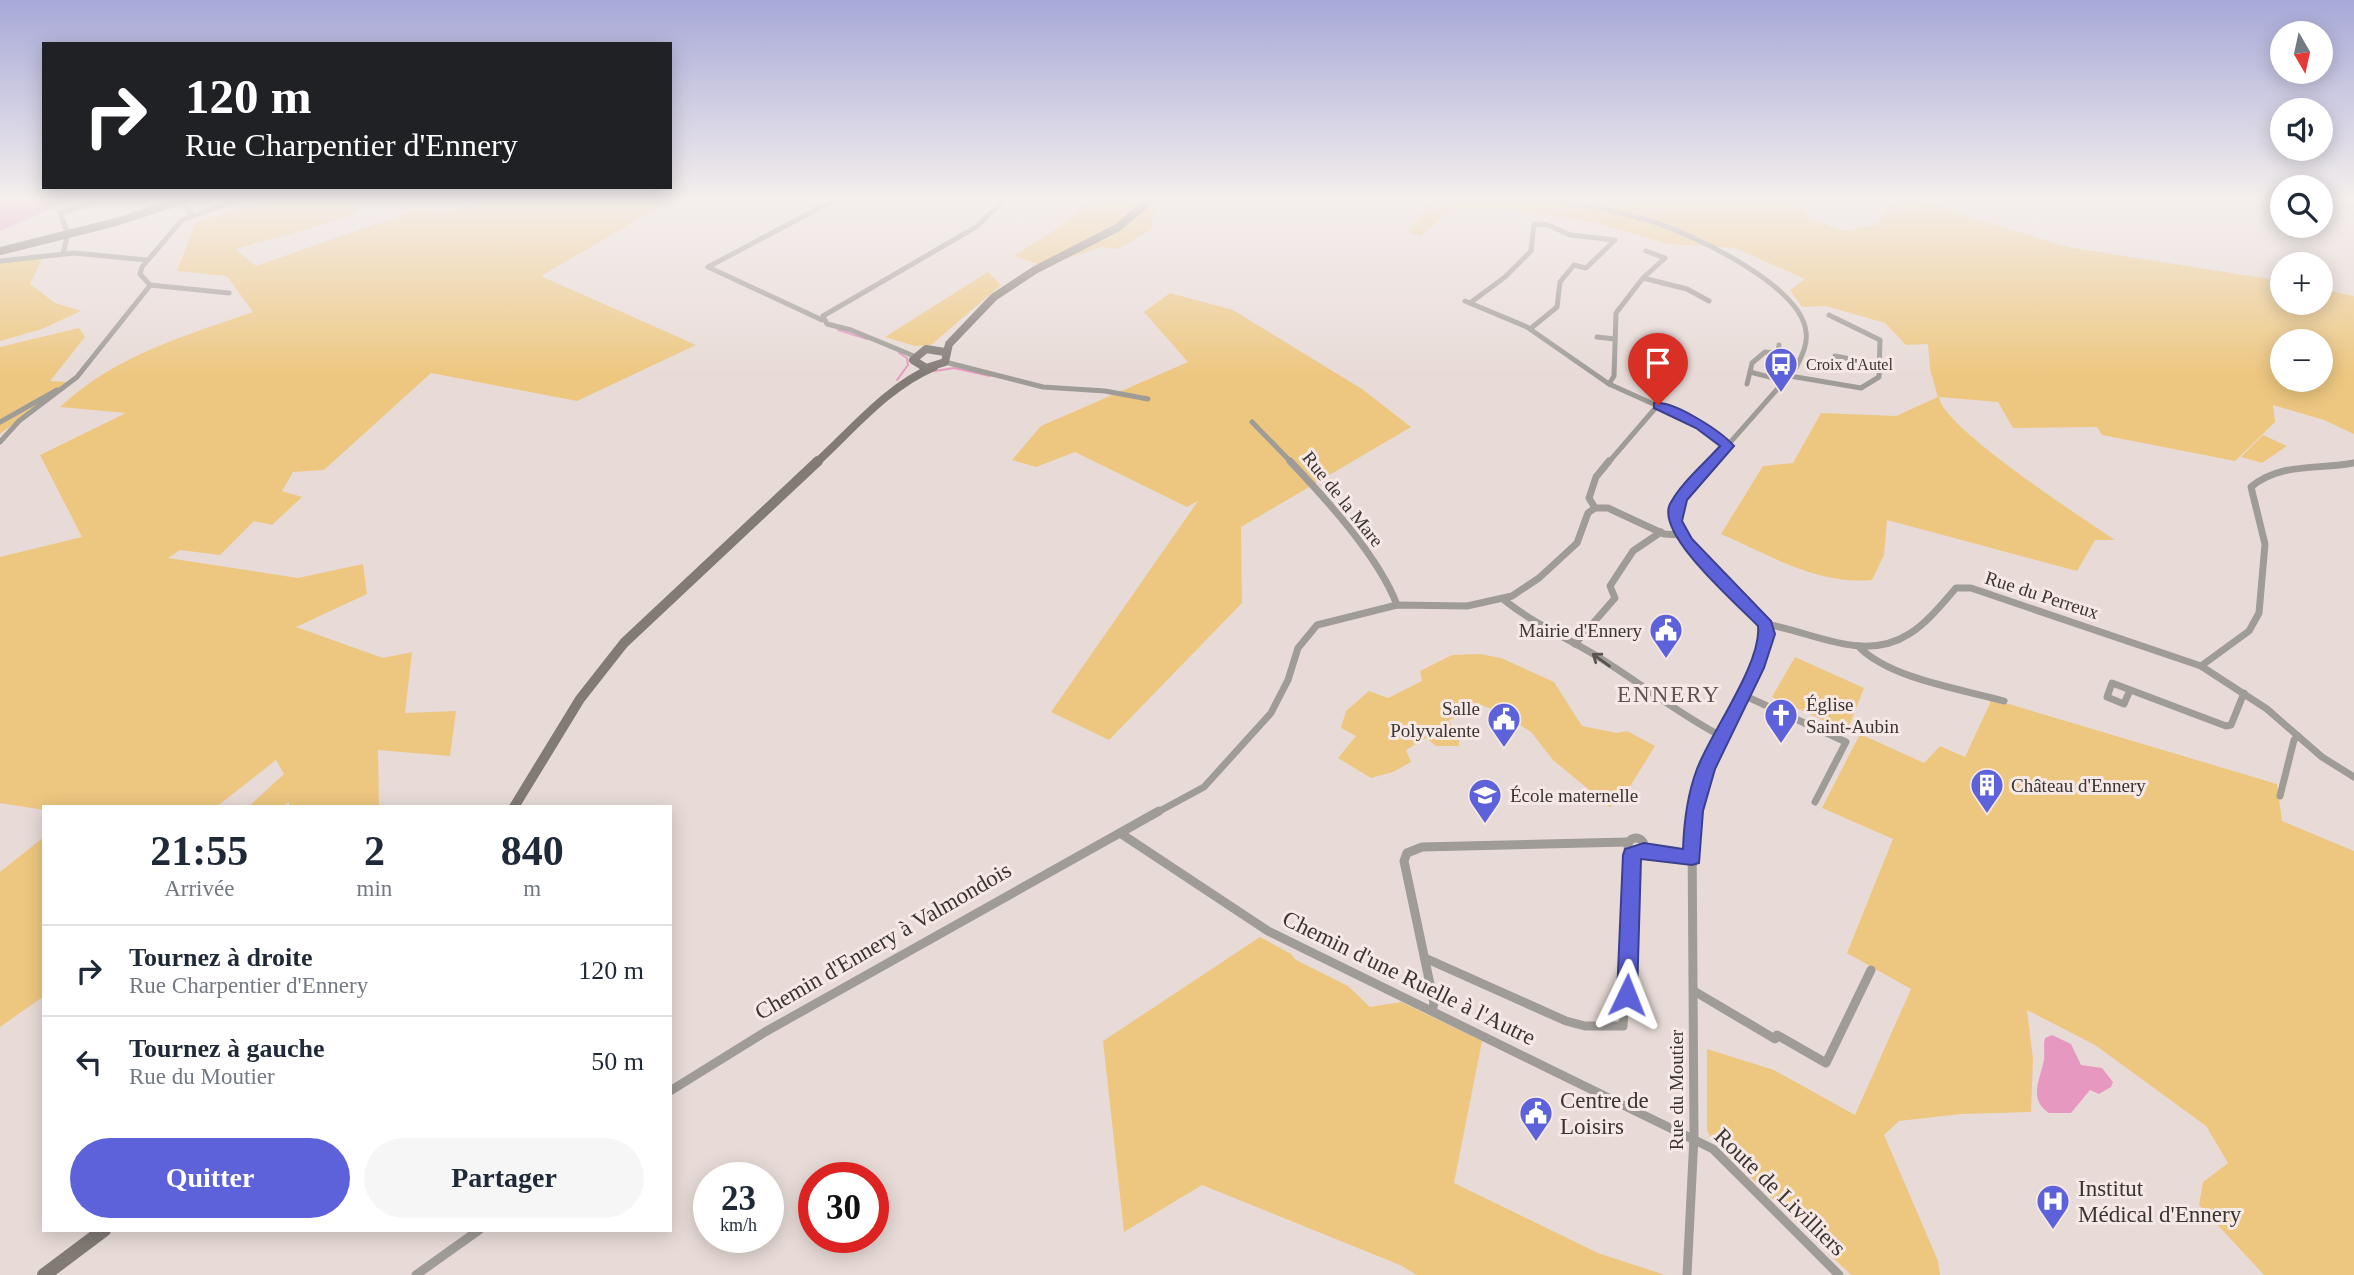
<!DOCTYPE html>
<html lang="fr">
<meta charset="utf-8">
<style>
body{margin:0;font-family:Georgia,serif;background:#f6f6f7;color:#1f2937;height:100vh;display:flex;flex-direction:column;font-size:26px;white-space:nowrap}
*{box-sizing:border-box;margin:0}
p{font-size:23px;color:#747a83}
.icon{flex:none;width:38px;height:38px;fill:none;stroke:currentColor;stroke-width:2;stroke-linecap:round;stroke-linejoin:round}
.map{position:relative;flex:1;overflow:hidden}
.details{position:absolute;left:42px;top:805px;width:630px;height:427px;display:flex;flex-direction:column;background:#fff;border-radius:0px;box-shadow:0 4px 18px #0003}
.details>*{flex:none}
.top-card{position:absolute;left:42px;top:42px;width:630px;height:147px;border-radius:0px;box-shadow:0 4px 18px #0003;background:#202124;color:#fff;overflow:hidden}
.needle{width:46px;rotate:171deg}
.tools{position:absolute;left:2270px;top:21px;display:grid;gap:14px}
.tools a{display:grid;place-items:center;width:63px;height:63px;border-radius:50%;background:#fff;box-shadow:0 4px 18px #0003;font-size:35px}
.speed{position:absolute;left:693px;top:1162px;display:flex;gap:14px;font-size:35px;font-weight:700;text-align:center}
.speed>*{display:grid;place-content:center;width:91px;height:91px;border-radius:50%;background:#fff;box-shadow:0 4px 18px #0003;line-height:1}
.speed small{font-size:18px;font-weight:400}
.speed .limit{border:10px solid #d22;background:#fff;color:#111}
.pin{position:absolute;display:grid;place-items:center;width:60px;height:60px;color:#fff;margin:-72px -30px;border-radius:50% 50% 50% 0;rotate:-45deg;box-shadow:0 0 7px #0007}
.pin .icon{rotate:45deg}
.me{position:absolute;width:77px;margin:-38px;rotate:2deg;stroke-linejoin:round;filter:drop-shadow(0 0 5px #0008)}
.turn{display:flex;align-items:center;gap:24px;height:147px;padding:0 28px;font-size:32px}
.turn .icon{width:91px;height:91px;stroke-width:2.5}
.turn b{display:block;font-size:49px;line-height:60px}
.eta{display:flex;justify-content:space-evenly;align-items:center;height:119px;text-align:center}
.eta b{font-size:42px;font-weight:700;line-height:49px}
.cta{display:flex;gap:14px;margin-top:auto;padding:14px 28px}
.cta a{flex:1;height:80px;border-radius:42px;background:#5d62da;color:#fff;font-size:28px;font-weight:700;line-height:80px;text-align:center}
.cta a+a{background:#f6f6f7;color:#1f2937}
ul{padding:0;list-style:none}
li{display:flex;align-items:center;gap:21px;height:91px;padding:0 28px;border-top:2px solid #e0e1e3}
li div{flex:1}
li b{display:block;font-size:26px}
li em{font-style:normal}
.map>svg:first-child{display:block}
.green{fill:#edc780;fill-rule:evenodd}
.water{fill:#e698c0}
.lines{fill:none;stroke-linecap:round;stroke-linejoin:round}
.stream{stroke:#e698c0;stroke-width:2}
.minor-far2{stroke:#9f9b97;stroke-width:5}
.minor-far1{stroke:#9f9b97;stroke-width:7}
.minor{stroke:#9f9b97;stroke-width:9}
.secondary-far2{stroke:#817a75;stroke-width:8}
.secondary-far1{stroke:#817a75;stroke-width:10}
.secondary{stroke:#817a75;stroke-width:14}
.oneway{stroke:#585452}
.route{fill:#5d62da;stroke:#3c408e;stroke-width:2}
.labels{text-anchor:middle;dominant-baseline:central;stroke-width:6;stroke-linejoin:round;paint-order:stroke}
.far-poi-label{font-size:16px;fill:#3a3534;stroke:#f6e8e4;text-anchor:start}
.street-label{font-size:19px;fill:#3a3534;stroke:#f6e8e4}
.poi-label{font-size:19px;fill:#3a3534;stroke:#f6e8e4;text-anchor:start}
.quarter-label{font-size:23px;letter-spacing:2px;fill:#5f5451;stroke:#f6e8e4}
.near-street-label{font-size:23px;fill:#3a3534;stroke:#f6e8e4}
.near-poi-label{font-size:23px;fill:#3a3534;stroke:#f6e8e4;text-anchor:start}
</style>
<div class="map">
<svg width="2354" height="1275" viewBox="0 0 2354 1275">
<rect width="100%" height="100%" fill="#e8dbd7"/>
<g class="green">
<path d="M275,198H365L354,216L235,249L256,266L416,210L450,213L492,198H675L541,276L696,345L577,401L431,373L324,470L293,472L282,491L302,497L272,525L254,521L220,555L180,550L168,558L298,578L363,564L367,594L296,627L383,658L412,652L405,713L456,711L450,756L378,750L379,807H289V802L282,807H248L284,774L276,760L216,807H44V810L0,803V557L82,537L40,455L126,413L60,407C116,355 182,337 253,312L227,276L177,271L196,222Z"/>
<path d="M1089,198H1168L1151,216L1152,229L1118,249L1102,247L1044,266L1014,256L1063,225Z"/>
<path d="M1431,198H1805V215L1841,231L1877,225L1893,198H1930L1924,203L2067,247L2282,281V303H2320L2321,289L2354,296V434L2324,420L2273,405L2275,422L2235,461L2102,435L2097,427L2013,428L1998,402L1939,397C1942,427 2084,519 2115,540H2095L2077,571L1887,520L1884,555L1872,580C1818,585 1769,555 1721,534L1763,466L1793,463L1821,413L1896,416L1938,397L1930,369L1928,344L1906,345L1885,323L1826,306L1802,307L1790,290L1805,279L1735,248L1668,244L1596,223L1515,210L1454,208L1420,236L1408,232L1433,199ZM2282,341H2320V380H2282Z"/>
<path d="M42,259L30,284L55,303L81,311L42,329L0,341V262Z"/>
<path d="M988,272L1001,285L931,345L915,346L885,337Z"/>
<path d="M1170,293L1233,310L1362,389L1411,427L1241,527L1242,603L1109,740L1051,712L1198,501L1187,507L1075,452L1036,467L1012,460L1041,426L1188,362L1144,312Z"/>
<path d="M79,328L85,337L50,381L68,382L0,434V347Z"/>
<path d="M2263,435L2287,446L2262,463L2241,457Z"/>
<path d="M1480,654L1501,658L1554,682L1582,726L1617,733L1627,731L1655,746L1624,796L1610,807L1553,760L1531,732L1505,715L1482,705L1449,720L1459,741V746H1436L1426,738L1406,750L1411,762L1393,772L1371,778L1338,758L1356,736L1341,728L1346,711L1369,691L1388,698L1422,681L1420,671L1452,655Z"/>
<path d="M1795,657L1864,688L1847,731L1772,697Z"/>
<path d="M1992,699L2277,784L2282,821L2354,851V1275H2264L2199,1205L2203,1182L2228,1163L2206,1126L2095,1045L2027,1010L2033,1059L2031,1112L1961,1114L1899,1121L1884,1135L1938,1261L1940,1275H1851L1712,1140L1707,1130V1049L1774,1070L1855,1115L1911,989L1847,953L1893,839L1822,808L1860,734L1924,763L1940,746L1965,757Z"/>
<path d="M44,837V996L0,1027V872Z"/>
<path d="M1260,937L1291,954L1296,960L1348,986L1370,1007L1401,1002L1482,1041L1454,1183L1598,1253L1665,1275H1417L1400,1265L1202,1185L1124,1232L1103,1041Z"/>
</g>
<g class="water">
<path d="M0,198H78L0,231Z"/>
<path d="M2052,1035L2071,1044L2081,1065L2102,1068L2113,1082L2111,1087L2099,1094L2090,1090L2071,1113H2049C2028,1099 2040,1080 2044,1060C2045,1052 2043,1046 2045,1038Z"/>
</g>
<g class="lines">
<g class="stream">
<path d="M838,330L867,339"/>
<path d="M935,371L954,368L990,376"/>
<path d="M897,380L908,365L907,358L899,353"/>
</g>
<g class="minor-far2">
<path d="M175,198L191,212L190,215"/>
<path d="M1538,198C1577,205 1616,210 1654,222C1694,235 1802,286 1806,332C1808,345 1801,357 1796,368L1712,463"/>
<path d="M63,253L68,234L60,213L110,198"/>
<path d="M0,261L74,253L147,260"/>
<path d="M708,267L838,198"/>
<path d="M708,267L822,320"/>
<path d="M1643,278L1687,289L1709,301"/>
<path d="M150,285L229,293"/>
<path d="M1465,301L1527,327L1609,384L1689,420L1727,446"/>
<path d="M1470,303L1505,277L1531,251L1534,224L1548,225L1570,235L1615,240L1586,268L1574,265L1560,282L1557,307L1530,329"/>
<path d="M1597,337L1615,339"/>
<path d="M1779,345L1778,353L1765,352L1752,363L1750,372L1785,381"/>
<path d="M914,356L851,330L827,324L823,316L976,227L1007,198"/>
<path d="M1835,356L1881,365"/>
<path d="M945,362L1043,387L1105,391L1148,399"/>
<path d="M1790,376L1861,388L1879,377L1880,340L1829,315"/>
<path d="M1609,384L1614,376L1616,313L1643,278L1665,258L1646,251"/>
<path d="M1747,384L1750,372"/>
<path d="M0,422L57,390"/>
<path d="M1252,422L1292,463"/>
<path d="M0,442L19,421L77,377L148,288L150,285L140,274L142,267L182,220L245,198"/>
<path d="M1608,463L1658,405"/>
</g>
<g class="minor-far1">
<path d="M1290,461C1326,499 1379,557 1397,605"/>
<path d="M1595,508L1589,498L1596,477L1609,461"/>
<path d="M1503,599C1531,622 1563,636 1595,655C1638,681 1675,712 1721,736"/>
<path d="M1766,624C1813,632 1864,663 1909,634C1927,623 1942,604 1956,588H1971L2201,666L2267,709L2322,757L2354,777"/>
<path d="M1575,644L1615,598L1610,586L1633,551L1661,532"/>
<path d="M1860,648C1892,679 1961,689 2004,701"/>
<path d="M2201,666L2249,631L2259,613L2265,544L2251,487C2281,462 2318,470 2354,463"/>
<path d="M2130,690L2124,704L2107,697L2112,683L2226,726L2231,725L2244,693"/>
<path d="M1741,694L1846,742L1815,802"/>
<path d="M2280,796L2294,740L2298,736"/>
<path d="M1156,813L1204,787L1271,713L1288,680L1298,648L1317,625L1397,605L1467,606L1512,596L1539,578L1577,543L1588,513L1595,508H1608L1664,534L1681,535"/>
<path d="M1695,813C1705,746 1754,694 1767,629C1742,589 1695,567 1675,523L1678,503L1713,461"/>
</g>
<g class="minor">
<path d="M1120,833L1268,931L1713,1149L1839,1275"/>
<circle cx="1636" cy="846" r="8"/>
<path d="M1644,850L1692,858"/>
<path d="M1425,958L1566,1021L1585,1026H1623L1633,852"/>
<path d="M1694,991L1775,1039L1777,1035L1826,1063L1871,970"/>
<path d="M1432,1010L1434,1003L1404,861L1407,853L1422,847L1627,842"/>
<path d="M670,1091L765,1032L1159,811"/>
<path d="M416,1275L479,1230"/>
<path d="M1687,1275L1694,1137L1692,831L1695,811"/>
</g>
<g class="secondary-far2">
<path d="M0,251L116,222L190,198"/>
<path d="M945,352L926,349L913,360L926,368L945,362L949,344L994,297L1035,270L1117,228L1153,198"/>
<path d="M816,463C852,430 888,386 934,367"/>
</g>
<path class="secondary-far1" d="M514,807L580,699L624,643L818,461"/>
<path class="secondary" d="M44,1275L104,1230"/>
</g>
<defs><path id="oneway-shaft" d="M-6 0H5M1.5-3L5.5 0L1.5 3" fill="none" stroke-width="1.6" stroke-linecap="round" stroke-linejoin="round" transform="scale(1.75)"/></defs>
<use class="oneway" href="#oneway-shaft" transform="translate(1601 660) rotate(-144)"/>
<linearGradient id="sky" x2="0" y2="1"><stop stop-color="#a7a9d8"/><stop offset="0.53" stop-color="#f5efed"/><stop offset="1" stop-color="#f5efed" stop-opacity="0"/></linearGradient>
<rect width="2354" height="376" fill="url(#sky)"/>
<path class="route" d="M1654,403C1673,400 1721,431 1734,446L1687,500L1682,521L1692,539L1771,621L1775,634L1764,668L1715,769L1703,811L1699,863L1692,865L1641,859L1637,995L1634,1001L1627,1004L1620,1001L1617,995L1623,855L1625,849L1644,843L1683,849C1684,821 1687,795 1697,769C1711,732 1762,663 1758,626C1737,604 1655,534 1670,504C1681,483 1704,464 1720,446L1696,428L1654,408Z"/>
<defs>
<symbol id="bus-pin" viewBox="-11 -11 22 30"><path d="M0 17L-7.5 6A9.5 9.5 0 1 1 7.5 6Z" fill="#5d62da" stroke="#f6e8e4"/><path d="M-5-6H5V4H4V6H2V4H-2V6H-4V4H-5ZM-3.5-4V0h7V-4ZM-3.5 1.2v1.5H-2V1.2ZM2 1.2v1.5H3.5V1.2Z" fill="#fff"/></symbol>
<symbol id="civic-pin" viewBox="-11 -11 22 30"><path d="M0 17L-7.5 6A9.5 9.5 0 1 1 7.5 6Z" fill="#5d62da" stroke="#f6e8e4"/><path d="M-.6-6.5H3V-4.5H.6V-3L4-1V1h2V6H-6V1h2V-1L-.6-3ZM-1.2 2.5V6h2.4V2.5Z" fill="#fff"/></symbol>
<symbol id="church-pin" viewBox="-11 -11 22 30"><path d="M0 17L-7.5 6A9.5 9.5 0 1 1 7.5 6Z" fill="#5d62da" stroke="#f6e8e4"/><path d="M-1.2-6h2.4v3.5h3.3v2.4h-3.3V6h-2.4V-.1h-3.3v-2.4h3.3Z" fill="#fff"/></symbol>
<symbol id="building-pin" viewBox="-11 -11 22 30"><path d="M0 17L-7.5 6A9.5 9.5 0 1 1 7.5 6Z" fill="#5d62da" stroke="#f6e8e4"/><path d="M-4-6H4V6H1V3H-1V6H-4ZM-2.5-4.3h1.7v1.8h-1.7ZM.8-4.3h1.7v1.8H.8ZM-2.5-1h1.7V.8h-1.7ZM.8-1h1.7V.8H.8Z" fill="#fff"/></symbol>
<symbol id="school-pin" viewBox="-11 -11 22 30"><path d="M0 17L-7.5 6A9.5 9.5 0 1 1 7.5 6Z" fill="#5d62da" stroke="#f6e8e4"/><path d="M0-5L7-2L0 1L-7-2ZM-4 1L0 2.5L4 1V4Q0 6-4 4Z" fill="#fff"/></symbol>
<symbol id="hospital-pin" viewBox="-11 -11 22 30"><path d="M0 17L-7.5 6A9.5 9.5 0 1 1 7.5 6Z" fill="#5d62da" stroke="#f6e8e4"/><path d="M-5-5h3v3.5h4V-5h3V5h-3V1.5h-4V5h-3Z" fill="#fff"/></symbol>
</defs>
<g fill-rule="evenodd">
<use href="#bus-pin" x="1762" y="345" width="38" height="52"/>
<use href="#civic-pin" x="1647" y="611" width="38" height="52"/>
<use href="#church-pin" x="1762" y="696" width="38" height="52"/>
<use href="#civic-pin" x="1485" y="700" width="38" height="52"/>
<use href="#building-pin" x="1968" y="766" width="38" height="52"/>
<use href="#school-pin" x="1466" y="776" width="38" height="52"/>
<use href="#civic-pin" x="1517" y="1094" width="38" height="52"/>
<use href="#hospital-pin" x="2034" y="1182" width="38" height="52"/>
</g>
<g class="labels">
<g class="far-poi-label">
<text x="1806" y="364">Croix d'Autel</text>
</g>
<g class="street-label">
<text transform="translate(1343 499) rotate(51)">Rue de la Mare</text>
<text transform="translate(2042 595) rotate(18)">Rue du Perreux</text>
<text transform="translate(1676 1090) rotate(-90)">Rue du Moutier</text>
</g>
<g class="poi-label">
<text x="1642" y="630" text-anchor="end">Mairie d'Ennery</text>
<text x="1806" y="704">Église<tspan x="1806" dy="22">Saint-Aubin</tspan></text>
<text x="1480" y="708" text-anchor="end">Salle<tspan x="1480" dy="22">Polyvalente</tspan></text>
<text x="2011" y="785">Château d'Ennery</text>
<text x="1510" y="795">École maternelle</text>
</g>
<g class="quarter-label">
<text x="1669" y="694">ENNERY</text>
</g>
<g class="near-street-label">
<text transform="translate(883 941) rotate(-30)">Chemin d'Ennery à Valmondois</text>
<text transform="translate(1409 978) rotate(26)">Chemin d'une Ruelle à l'Autre</text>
<text transform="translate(1780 1192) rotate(44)">Route de Livilliers</text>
</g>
<g class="near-poi-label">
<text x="1560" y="1100">Centre de<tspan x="1560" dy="26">Loisirs</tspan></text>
<text x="2078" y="1188">Institut<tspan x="2078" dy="26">Médical d'Ennery</tspan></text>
</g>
</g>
</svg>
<div class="tools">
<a><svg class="needle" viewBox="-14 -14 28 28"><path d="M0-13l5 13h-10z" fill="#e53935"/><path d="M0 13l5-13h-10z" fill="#747a83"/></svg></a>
<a><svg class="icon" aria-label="sound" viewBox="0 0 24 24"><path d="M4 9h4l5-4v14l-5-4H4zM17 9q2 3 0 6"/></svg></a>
<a><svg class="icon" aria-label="search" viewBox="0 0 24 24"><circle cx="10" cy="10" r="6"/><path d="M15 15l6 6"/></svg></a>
<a>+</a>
<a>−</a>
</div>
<div class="speed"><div>23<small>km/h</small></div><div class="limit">30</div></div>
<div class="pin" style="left:1658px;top:405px;background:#d93025"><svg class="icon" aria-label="arrive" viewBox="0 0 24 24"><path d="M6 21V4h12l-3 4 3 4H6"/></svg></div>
<svg class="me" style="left:1627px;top:995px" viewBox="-20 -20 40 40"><path d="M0-17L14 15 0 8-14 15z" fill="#5d62da" stroke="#fff" stroke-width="4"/></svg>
<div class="top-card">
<div class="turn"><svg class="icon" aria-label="right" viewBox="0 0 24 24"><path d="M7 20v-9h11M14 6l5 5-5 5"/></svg><div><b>120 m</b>Rue Charpentier d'Ennery</div></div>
</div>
<section class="details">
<div class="eta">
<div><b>21:55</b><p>Arrivée</p></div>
<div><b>2</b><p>min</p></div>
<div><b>840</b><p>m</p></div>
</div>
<ul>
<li><svg class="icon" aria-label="right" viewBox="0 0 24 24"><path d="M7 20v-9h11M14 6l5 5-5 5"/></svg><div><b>Tournez à droite</b><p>Rue Charpentier d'Ennery</p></div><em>120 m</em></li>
<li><svg class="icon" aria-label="left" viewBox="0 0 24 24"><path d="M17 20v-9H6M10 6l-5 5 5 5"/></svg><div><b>Tournez à gauche</b><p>Rue du Moutier</p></div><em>50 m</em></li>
</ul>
<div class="cta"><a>Quitter</a><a>Partager</a></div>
</section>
</div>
